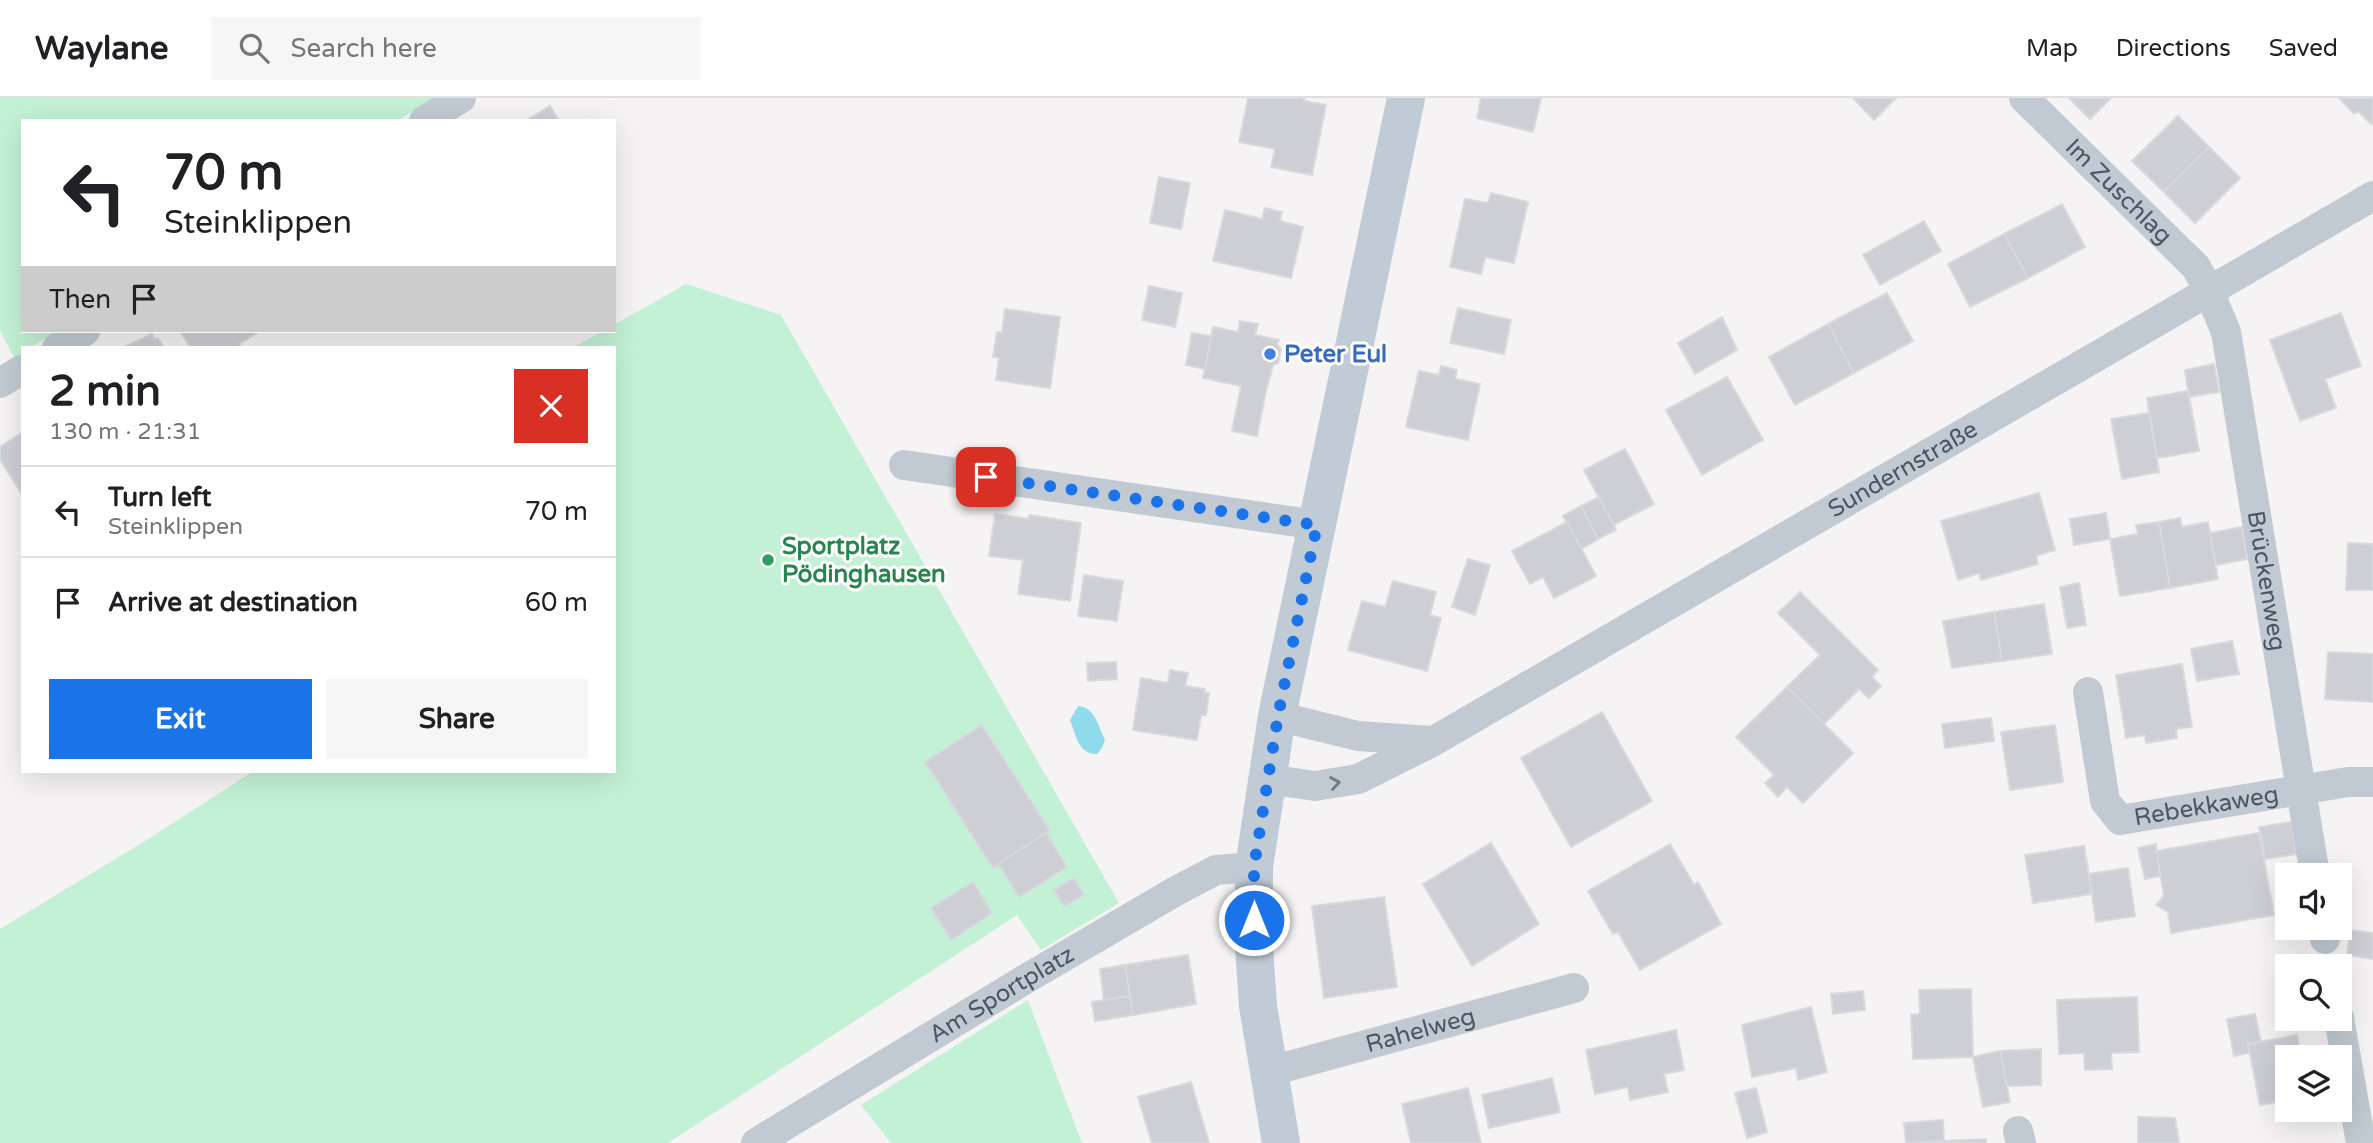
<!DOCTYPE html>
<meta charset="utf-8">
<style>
body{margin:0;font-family:"Varela Round",sans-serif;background:#f6f6f6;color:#202124;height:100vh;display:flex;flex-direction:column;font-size:26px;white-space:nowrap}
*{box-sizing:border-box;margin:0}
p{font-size:23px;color:#757577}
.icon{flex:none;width:38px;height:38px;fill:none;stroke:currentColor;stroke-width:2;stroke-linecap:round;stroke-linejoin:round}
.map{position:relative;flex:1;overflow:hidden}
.panel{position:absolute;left:21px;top:248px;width:595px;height:427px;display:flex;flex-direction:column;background:#fff;border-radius:0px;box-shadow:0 7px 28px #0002}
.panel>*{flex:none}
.banner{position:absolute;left:21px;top:21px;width:595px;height:214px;border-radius:0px;box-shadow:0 7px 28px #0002;background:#fff;color:#202124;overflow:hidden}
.tools{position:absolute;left:2275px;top:765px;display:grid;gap:14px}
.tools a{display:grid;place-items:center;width:77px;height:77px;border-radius:0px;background:#fff;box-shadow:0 7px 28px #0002;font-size:35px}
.pin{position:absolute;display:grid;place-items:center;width:60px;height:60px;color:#fff;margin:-30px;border-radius:14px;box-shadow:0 4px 10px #0006}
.me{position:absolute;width:77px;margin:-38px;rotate:0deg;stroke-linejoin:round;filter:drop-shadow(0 0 5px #0008)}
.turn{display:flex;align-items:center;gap:24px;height:147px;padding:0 28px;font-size:32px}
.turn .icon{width:91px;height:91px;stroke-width:2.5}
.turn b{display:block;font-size:49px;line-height:60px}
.then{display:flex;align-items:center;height:66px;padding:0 28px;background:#0003;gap:14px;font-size:26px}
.round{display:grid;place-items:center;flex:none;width:74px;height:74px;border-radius:0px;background:#f6f6f6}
.summary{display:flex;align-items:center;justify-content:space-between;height:119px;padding:0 28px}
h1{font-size:42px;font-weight:700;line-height:52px}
.cta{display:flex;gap:14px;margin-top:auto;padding:14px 28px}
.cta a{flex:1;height:80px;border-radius:0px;background:#1a73e8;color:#fff;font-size:28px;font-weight:700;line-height:80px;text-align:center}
.cta a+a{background:#f6f6f6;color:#202124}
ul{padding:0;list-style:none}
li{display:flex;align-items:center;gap:21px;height:91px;padding:0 28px;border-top:2px solid #e0e0e0}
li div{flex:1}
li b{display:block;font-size:26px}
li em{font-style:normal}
header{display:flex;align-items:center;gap:42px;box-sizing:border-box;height:98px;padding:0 35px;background:#fff;border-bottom:2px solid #e0e0e0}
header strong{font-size:33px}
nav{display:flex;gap:38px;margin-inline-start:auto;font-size:24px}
.search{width:490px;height:63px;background:#f6f6f6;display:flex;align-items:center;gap:18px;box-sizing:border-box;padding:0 24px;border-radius:0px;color:#757577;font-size:26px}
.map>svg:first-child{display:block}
.green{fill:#c3f1d5}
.water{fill:#90daee}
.building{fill:#cdcfd5;stroke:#d7d9de;stroke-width:2}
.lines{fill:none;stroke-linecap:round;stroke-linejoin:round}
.street{stroke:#c1cad2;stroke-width:30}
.secondary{stroke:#c1cbd6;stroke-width:38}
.oneway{stroke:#6e7983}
.route{stroke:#1a73e8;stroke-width:12;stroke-dasharray:0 21.6}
.shop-dot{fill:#3f7fe0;stroke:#fff;stroke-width:2.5}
.leisure-dot{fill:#2e9e5b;stroke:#fff;stroke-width:2.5}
.labels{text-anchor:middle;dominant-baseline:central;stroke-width:6;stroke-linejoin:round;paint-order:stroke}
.street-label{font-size:24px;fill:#4a5661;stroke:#fff}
.shop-label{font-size:24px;font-weight:bold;fill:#366cbe;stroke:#fff;text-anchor:start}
.leisure-label{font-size:24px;font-weight:bold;fill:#27864d;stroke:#fff;text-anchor:start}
</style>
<header>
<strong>Waylane</strong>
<div class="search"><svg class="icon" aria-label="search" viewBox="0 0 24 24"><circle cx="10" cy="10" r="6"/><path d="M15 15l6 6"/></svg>Search here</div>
<nav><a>Map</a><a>Directions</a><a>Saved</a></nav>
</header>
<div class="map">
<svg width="2373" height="1045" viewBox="0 0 2373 1045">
<rect width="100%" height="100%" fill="#f5f3f3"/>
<g class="green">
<path d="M0,0H434L397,23H23V233H57L29,250H23V254L14,259L0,233Z"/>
<path d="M686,186L781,217L1119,805L1041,852L1017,817L668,1045H0V831L150,740L252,674H614V250H572L603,233H614V227Z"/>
<path d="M1028,902L1082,1045H891L861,1007Z"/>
</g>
<path class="water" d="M1078,608C1095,609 1098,628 1105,642L1102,650L1097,656C1078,656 1076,637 1070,622Z"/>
<g class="building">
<path d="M1248,0H1304V3L1326,7L1312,77L1271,69L1275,51L1239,44Z"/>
<path d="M1481,0H1541L1533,34L1477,20Z"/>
<path d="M1853,0H1896L1874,22Z"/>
<path d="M2069,0H2111L2090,21Z"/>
<path d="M2339,0H2373V24L2371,26L2358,13L2354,16Z"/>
<path d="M550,8L559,23H526Z"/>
<path d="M2178,18L2209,49L2164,94L2132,63Z"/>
<path d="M2209,49L2240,80L2195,125L2164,94Z"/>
<path d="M1159,79L1190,85L1181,131L1150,125Z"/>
<path d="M1491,95L1528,104L1514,165L1485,159L1481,176L1450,169L1465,101L1488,105Z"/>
<path d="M2062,106L2085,149L2028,180L2004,136Z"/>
<path d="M1265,110L1282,114L1280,123L1303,129L1291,180L1213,163L1225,112L1262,121Z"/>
<path d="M1924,123L1941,153L1880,187L1863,157Z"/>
<path d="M2004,136L2028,180L1970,209L1948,166Z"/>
<path d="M1149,188L1182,195L1175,229L1142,222Z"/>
<path d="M1887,195L1913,243L1854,275L1828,226Z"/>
<path d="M1458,210L1511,222L1504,256L1450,245Z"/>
<path d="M1005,211L1060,219L1050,290L996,282L999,260L993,259L997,234L1002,235Z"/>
<path d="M2341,215L2361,268L2325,281L2336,310L2300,323L2270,242Z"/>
<path d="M1722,219L1737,252L1695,276L1678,245Z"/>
<path d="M1240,223L1258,226L1255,237L1279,242L1277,246L1281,251L1278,265L1273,267L1266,293L1257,338L1232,333L1241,288L1203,280L1213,229L1238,234Z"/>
<path d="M1828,226L1854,275L1795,307L1769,259Z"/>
<path d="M180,233H260L239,246L242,250H191Z"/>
<path d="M1192,235L1211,238L1205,271L1186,267Z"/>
<path d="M152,236L155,242L158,240L164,250H122Z"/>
<path d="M2214,266L2219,294L2189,299L2185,272Z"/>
<path d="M1441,268L1457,272L1455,281L1480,286L1468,342L1406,329L1419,273L1439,277Z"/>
<path d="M1727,279L1763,342L1702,377L1666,312Z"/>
<path d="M2188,293L2199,353L2157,360L2147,300Z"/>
<path d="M2149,315L2159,374L2122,381L2111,321Z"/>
<path d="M23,334V394L21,395L0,361V349Z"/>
<path d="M1625,351L1654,406L1614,427L1584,372Z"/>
<path d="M2039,395L2055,452L2036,458L2038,466L1981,482L1979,475L1958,482L1941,423Z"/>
<path d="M1599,399L1616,432L1598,441L1581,408Z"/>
<path d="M1581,408L1598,441L1581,451L1563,418Z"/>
<path d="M2106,415L2110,441L2074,447L2070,421Z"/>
<path d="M995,416L1029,421V417L1081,425L1070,503L1018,496L1023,462L989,458Z"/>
<path d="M2180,420L2182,429L2208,424L2218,481L2170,490L2159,424Z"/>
<path d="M1567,424L1596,478L1554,500L1543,479L1530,486L1512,453Z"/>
<path d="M2159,424L2170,490L2120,498L2110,441L2138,436L2136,427Z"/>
<path d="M2242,429L2247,461L2216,467L2210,435Z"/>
<path d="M2348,445L2373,446V492H2346Z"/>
<path d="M1468,461L1490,467L1475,517L1452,509Z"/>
<path d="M1084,477L1123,483L1117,523L1078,518Z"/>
<path d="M1393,483L1436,494L1430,517L1441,520L1427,573L1348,552L1362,503L1385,509Z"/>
<path d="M2079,485L2086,527L2067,530L2060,489Z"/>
<path d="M1800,494L1878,572L1872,579L1881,588L1869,600L1859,591L1824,626L1787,589L1820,557L1778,515Z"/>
<path d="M2044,506L2052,556L2002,563L1994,514Z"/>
<path d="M1994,514L2002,563L1952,570L1943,523Z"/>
<path d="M2232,543L2239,576L2197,583L2191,551Z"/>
<path d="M2328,554L2373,556V604L2325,601Z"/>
<path d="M1116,564L1117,581L1088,583L1087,565Z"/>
<path d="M2182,566L2192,629L2176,631L2177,640L2146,645L2145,637L2126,640L2116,577Z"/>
<path d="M1170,572L1188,575L1185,588L1205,591L1204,594L1209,595L1206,617H1201L1197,642L1133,632L1141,580L1168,585Z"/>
<path d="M1787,589L1853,655L1803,705L1787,689L1778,699L1765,685L1774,677L1736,639Z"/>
<path d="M1602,614L1652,703L1571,749L1521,660Z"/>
<path d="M1991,620L1994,643L1945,650L1942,626Z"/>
<path d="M982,627L1050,733L993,770L925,664Z"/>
<path d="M2055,627L2063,684L2010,692L2001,634Z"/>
<path d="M2292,724L2296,756L2265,761L2259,729Z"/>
<path d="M1046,735L1067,769L1019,799L998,766Z"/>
<path d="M2259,735L2274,817L2171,835L2168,814L2156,807L2164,798L2156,753Z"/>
<path d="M1491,745L1539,826L1472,868L1423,786Z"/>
<path d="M1670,746L1694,787L1698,784L1721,826L1640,872L1618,834L1613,836L1588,793Z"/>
<path d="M2156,746L2160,778L2145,781L2138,750Z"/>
<path d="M2084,748L2092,796L2033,805L2025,757Z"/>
<path d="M2128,770L2135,818L2096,824L2089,776Z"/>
<path d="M1074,780L1084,797L1064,808L1054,792Z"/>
<path d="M973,784L992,815L951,842L931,810Z"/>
<path d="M1384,799L1397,889L1324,900L1312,808Z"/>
<path d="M2350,832L2373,835V861L2347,857Z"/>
<path d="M1188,857L1196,906L1133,917L1125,867Z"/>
<path d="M1125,867L1130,898L1104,902L1100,871Z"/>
<path d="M1971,891L1973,959L1913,961L1911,917L1920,916L1919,892Z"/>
<path d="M1863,893L1865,912L1833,916L1831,896Z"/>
<path d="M1130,898L1133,917L1095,923L1092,904Z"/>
<path d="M2137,899L2139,954L2111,955L2112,971L2085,972L2084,955L2059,956L2057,902Z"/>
<path d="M1811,909L1827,974L1798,982L1796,970L1752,979L1742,927Z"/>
<path d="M2255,916L2261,944L2248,946L2249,955L2234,958L2227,921Z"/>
<path d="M1676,932L1684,972L1664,976L1668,994L1630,1002L1628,989L1595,996L1586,952Z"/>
<path d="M2297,937L2301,959H2287V1002L2260,1007L2248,946Z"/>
<path d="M2041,951V987L2007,988L2000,953Z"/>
<path d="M2000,953L2010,1004L1983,1009L1973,959Z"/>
<path d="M1552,980L1560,1014L1489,1030L1482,997Z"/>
<path d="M1191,984L1209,1045H1152L1138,999Z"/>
<path d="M1468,990L1481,1045H1411L1402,1006Z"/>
<path d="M1756,990L1767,1034L1747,1040L1735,995Z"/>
<path d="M2138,1019L2175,1020L2179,1045H2138Z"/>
<path d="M1943,1022L1944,1043L1906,1045L1904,1025Z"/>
<path d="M1986,1041V1045H1924V1044Z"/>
</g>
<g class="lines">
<g class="street">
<path id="s1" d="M2024,0L2196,169L2208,191L2226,234L2315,777"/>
<path d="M424,23L461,0"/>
<path d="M57,250L85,233"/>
<path d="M0,285L23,271"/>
<path d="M904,367L1317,427"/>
<path id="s2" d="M2088,594L2105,703L2120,722L2348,684H2373"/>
<path d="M1277,618L1358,638L1432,643"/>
<path id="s3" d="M1268,681L1315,688L1358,681L1432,644L2373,98"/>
<path d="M2323,830L2325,841"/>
<path d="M2339,920L2361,1045"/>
<path id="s4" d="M1267,974L1574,890"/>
<path d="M2018,1033L2021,1045"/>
<path id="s5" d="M756,1045L1024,882L1176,793L1216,772L1254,769"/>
</g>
<path class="secondary" d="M1281,1045L1258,908L1254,849V769L1277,618L1406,0"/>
</g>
<defs><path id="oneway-chevron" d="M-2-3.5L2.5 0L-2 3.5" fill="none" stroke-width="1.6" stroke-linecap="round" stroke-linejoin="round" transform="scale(1.75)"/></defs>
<use class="oneway" href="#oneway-chevron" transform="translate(1335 685) rotate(-9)"/>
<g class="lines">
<path class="route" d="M986,379L1317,427L1278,618L1254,769V822"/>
</g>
<circle class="shop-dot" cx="1270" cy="256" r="7"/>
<circle class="leisure-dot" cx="768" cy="462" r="7"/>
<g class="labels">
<g class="street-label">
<text stroke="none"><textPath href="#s1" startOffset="133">Im Zuschlag</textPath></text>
<text stroke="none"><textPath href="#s3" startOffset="718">Sundernstraße</textPath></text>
<text stroke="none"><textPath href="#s1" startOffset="565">Brückenweg</textPath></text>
<text stroke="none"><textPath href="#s2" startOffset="222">Rebekkaweg</textPath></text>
<text stroke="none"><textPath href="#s5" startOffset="287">Am Sportplatz</textPath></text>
<text stroke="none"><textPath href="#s4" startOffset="159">Rahelweg</textPath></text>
</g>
<g class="shop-label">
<text x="1284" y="256">Peter Eul</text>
</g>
<g class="leisure-label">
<text x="782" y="448">Sportplatz<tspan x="782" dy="28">Pödinghausen</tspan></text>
</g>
</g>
</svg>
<div class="tools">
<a><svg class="icon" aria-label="sound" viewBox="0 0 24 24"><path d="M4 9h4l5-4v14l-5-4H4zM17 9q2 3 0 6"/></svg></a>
<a><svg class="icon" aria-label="search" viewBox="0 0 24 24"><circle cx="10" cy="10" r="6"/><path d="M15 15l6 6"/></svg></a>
<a><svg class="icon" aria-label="layers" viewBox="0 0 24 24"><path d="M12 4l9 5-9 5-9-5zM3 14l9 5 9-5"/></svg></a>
</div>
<div class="pin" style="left:986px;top:379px;background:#d93025"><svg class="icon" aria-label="arrive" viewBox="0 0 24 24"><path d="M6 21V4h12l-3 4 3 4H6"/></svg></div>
<svg class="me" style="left:1254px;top:822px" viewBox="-20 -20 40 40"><circle r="17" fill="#1a73e8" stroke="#fff" stroke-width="3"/><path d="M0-11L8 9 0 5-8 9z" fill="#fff"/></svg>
<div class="banner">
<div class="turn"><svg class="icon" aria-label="left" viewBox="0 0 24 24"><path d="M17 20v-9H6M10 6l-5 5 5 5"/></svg><div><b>70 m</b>Steinklippen</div></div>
<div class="then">Then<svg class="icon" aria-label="arrive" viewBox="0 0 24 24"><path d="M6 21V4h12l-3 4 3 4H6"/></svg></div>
</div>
<section class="panel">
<div class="summary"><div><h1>2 min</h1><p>130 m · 21:31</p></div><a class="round" style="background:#d93025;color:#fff"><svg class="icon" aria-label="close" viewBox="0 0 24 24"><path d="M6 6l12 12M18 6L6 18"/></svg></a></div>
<ul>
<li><svg class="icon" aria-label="left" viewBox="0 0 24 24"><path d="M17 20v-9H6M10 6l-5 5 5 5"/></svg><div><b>Turn left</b><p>Steinklippen</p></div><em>70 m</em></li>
<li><svg class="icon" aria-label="arrive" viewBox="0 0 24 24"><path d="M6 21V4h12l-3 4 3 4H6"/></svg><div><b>Arrive at destination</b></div><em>60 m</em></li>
</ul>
<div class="cta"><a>Exit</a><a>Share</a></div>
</section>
</div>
